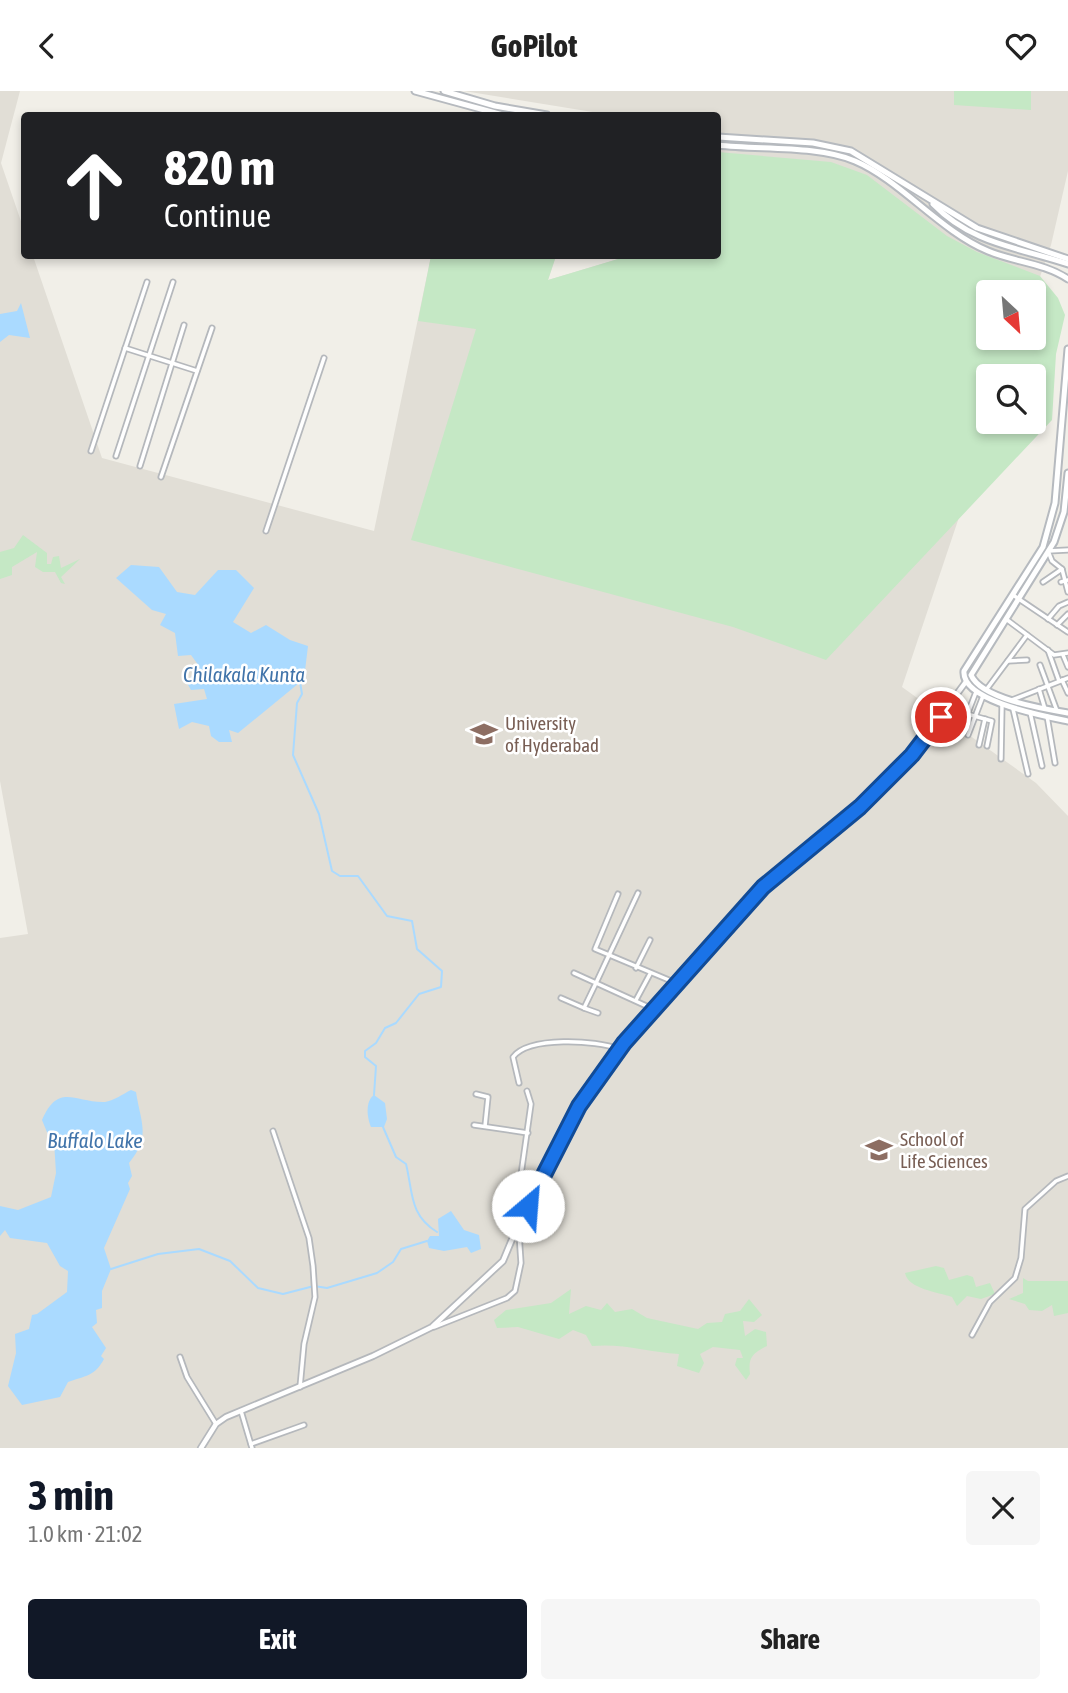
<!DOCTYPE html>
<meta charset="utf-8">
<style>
body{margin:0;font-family:"Asap Condensed",sans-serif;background:#f6f6f6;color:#222;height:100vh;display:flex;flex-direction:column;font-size:26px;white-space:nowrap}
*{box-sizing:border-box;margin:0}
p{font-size:23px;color:#767676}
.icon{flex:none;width:38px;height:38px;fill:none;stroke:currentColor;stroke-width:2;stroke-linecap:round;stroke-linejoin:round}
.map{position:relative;height:1357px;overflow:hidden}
.side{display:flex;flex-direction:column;background:#fff;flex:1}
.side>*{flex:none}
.banner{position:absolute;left:21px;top:21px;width:700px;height:147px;border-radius:7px;box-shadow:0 4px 10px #0003;background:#202124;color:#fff;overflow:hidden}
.needle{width:46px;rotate:154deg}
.controls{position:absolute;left:976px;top:189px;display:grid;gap:14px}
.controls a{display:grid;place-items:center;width:70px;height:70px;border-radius:7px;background:#fff;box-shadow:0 4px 10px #0003;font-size:35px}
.pin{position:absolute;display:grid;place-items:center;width:60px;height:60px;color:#fff;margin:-30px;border:4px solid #fff;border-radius:50%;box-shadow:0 2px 7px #0007}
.me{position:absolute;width:77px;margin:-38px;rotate:27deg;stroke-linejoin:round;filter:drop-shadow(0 0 5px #0008)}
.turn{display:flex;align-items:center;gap:24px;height:147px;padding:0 28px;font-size:32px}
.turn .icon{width:91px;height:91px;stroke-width:2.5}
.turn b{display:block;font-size:49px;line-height:60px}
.round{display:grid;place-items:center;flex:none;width:74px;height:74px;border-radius:7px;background:#f6f6f6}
.head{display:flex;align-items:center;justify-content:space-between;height:119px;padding:0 28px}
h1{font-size:42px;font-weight:700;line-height:52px;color:#111827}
.action{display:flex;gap:14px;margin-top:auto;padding:14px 28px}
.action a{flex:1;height:80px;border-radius:7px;background:#111827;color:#fff;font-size:28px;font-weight:700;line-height:80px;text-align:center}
.action a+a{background:#f6f6f6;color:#222}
header{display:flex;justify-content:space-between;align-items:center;height:91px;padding:0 28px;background:#fff;font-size:32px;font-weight:700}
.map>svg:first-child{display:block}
.education{fill:#e1ded6}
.green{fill:#c5e8c5;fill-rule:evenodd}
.water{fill:#aadaff}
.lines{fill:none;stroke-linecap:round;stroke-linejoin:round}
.stream{stroke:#aadaff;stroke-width:2}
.minor-casing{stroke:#b5b8bc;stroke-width:7}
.tertiary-casing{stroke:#b5b8bc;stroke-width:8}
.secondary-casing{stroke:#b6babf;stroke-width:9}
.minor{stroke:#fff;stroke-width:3.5}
.tertiary{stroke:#fff;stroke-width:4.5}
.secondary{stroke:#fff;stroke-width:5}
.route-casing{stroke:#114b97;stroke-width:18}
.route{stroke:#1a73e8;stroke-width:12}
.labels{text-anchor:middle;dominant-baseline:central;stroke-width:5;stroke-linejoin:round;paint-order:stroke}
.education-label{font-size:19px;fill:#785e54;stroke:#fff;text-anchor:start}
.water-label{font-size:21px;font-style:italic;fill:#4174aa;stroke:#fff}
</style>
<header><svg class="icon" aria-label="back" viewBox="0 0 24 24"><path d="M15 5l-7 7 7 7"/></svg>GoPilot<svg class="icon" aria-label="heart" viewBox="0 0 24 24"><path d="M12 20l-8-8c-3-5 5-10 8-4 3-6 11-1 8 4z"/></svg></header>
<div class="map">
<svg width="1068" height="1357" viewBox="0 0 1068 1357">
<rect width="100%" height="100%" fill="#f1efe8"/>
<path class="education" d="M0,0H20L1,72L24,139V164L33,165L102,367L374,440L431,165H556L548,189L628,165L718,164V24H611L464,0H954V13L1031,18V0H1068V80L1051,154L1034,203L989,201V331H991L902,596L1036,692L1068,725V1357H0V847L28,843L0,690Z"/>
<g class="green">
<path d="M954,0H1031V19L954,14Z"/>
<path d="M718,61L831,71L867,84L947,145L977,161L1040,185L1058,207L1065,224L1056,263L1052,329L826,569L733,536L411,449L476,238L418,230L431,165H556L548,189L628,165L718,164ZM989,201H1034V247H989ZM989,285H1034V331H989Z"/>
<path d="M23,444L47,462V473H51L53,466L59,465L61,477L80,468L61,486L65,493L61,492L55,481H43L35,476L37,461L12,476V484L0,488V461L14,457Z"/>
<path d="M936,1175L944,1177L949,1189L967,1184L973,1186L976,1196L990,1192L995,1203L981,1208L967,1205L957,1215L952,1206C938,1201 908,1198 905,1182Z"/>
<path d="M1023,1187L1028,1190H1068V1222L1054,1225L1052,1214L1042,1220L1029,1219L1025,1213L1009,1208L1023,1202Z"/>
<path d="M571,1198L569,1223L586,1215L601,1219L607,1212L615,1221L632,1218L647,1227L698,1238L707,1232L722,1231L725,1223L740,1220L749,1208L762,1224L754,1231L743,1230L745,1245L755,1238L766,1241L767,1255C752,1262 748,1267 750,1283L746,1289L735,1274L737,1267H743L740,1259L713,1256L700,1263L704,1272L699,1282L677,1275L679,1263C649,1261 622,1252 592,1255L586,1244L573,1239L559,1248L518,1236L497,1237L494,1229L506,1219L551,1212Z"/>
</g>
<g class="water">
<path d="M21,212L30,247L9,244L0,251V223L17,220Z"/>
<path d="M131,474L159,476L177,501L195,504L218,479H236L254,497L233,531L251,542L266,534L290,549L308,555L304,588L238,642L229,639L232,651H219L211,645L209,635L192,631L179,638L174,613L207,608L204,598L191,599L187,592L199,575L191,564L178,565L175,542L160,534L166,523L152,519L116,487Z"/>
<path d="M131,999L136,1001C141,1033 151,1045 129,1072L132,1085L128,1092L130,1098L104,1157L111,1178L102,1200V1217L96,1219L97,1232L92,1236L106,1257L101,1265L104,1268C95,1285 85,1285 68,1291L60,1306L22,1314L8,1295L16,1262L15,1243L29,1238L32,1224L37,1223L67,1201L68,1180L60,1175L47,1152L10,1147L5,1139L0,1145V1115L18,1119L51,1106L56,1082L54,1050L49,1046L42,1029C59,991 74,1012 105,1011C113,1010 123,1003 131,999Z"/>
<path d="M374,1004L385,1012L387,1028L384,1036H371C367,1027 365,1010 374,1004Z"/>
<path d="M451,1120L464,1139L479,1144L481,1158L471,1162L467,1156L444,1160L429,1157L427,1150L430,1145H439L438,1128Z"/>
</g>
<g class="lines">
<g class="stream">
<path d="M300,591L302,603L297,612L293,664L319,723L332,780L340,785H358L387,825L412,830L417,858L442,880L441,896L419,903L396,932L385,937L376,952L365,960V966L376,975L374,1004"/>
<path d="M383,1036L396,1066L406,1073C413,1101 409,1124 437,1141"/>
<path d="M111,1178L158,1163L199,1158L230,1170L258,1197L283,1203L314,1195L327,1197L377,1182L393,1171L401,1158L427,1150"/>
</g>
<defs>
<g id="minor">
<path d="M125,257L197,280"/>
<path d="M91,360L147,191"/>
<path d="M116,365L173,191"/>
<path d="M140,375L184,234"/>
<path d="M161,386L212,237"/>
<path d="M266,440L324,267"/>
<path d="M1068,459L1048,460L1052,470L1062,478L1068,501"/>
<path d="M1043,491L1062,478"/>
<path d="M1061,491L1068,489"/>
<path d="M1013,504L1068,541"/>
<path d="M1006,528L1054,564L1068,562"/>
<path d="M1048,528L1059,515L1068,511"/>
<path d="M1057,534L1068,523"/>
<path d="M1048,559L1059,590"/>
<path d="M1063,564L1068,576"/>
<path d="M1008,570L1027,569"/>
<path d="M1040,574L1057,620"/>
<path d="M1062,589L1068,602"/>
<path d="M1039,598L1045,618"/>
<path d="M986,599L1027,544"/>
<path d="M1012,609L1068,587"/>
<path d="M1013,618L1028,683"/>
<path d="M1030,621L1042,675"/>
<path d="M967,623L992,630L987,655"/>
<path d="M1047,625L1055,672"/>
<path d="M961,640L976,601"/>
<path d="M968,644L983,605"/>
<path d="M979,654L985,628"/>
<path d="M1001,668L1002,614"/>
<path d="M638,802L596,892L653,918"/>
<path d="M618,803L595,858L676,892"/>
<path d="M636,877L650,849"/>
<path d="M574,882L596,892L584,917L598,922"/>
<path d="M561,907L584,917"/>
<path d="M636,909L650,883"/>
<path d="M519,992L513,966C529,945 596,949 619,958"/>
<path d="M476,1003L488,1006L485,1035"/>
<path d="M474,1034L528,1042"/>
<path d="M273,1040L309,1147L313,1175L315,1206L304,1253L300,1296"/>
<path d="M434,1236L507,1207L515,1200L521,1172L517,1112L531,1013L527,1000"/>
<path d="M972,1244L990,1211L1015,1187L1021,1167L1025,1118L1056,1090L1068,1085"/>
<path d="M180,1266L187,1286L216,1333"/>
<path d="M241,1320L252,1357"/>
<path d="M251,1353L304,1334"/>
</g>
<g id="tertiary">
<path d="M621,958L771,795L850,728L912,664L965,592"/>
<path d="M201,1357L216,1333L226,1326L373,1265L432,1236L503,1170L518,1134L579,1015C603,975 634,941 665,905C724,836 785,769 861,716"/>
</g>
<g id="secondary">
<path d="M415,0L503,24"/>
<path d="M444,0L495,15L547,24"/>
<path d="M718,46L813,52L851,60L977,137L1068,168"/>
<path d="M718,54C759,59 817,54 855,70C900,89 940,140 988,160C1014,171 1044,172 1068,188"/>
<path d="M933,113C972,153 1017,156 1068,173"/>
<path d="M1068,258L1055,412L1043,456L964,580C961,610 1044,625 1068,630"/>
<path d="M1068,382L1064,421L1054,451L971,584C981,608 1044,618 1068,622"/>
</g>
</defs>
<use href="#minor" class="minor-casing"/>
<use href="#tertiary" class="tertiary-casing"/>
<use href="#secondary" class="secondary-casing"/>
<use href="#minor" class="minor"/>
<use href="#tertiary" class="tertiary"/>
<use href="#secondary" class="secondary"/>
</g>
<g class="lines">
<defs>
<path id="route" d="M528,1115L579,1015L624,952L763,796L860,716L912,664L941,626"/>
</defs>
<use href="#route" class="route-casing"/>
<use href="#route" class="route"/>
</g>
<defs>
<symbol id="university-bare" viewBox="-9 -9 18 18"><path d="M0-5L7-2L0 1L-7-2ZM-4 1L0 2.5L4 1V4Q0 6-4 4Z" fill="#8d6e63" stroke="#fff" stroke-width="2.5" paint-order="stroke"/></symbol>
</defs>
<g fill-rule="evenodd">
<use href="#university-bare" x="465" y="624" width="38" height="38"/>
<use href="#university-bare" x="860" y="1040" width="38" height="38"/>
</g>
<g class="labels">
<g class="education-label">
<text x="505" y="632">University<tspan x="505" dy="22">of Hyderabad</tspan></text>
<text x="900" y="1048">School of<tspan x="900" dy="22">Life Sciences</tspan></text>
</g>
<g class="water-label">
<text x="244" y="583">Chilakala Kunta</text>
<text x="95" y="1049">Buffalo Lake</text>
</g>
</g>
</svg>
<div class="controls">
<a><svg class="needle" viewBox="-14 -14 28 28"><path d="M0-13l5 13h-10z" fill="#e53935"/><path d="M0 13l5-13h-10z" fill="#767676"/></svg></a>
<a><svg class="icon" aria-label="search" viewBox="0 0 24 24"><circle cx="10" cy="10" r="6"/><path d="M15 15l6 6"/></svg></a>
</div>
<div class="pin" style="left:941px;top:626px;background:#d93025"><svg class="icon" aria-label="arrive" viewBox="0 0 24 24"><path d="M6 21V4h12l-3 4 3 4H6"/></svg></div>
<svg class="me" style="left:528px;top:1115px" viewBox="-20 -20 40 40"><circle r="19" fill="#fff"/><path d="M0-13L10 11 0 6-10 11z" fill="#1a73e8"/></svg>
<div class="banner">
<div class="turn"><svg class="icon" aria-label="ahead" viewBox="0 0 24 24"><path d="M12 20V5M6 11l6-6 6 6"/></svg><div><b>820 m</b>Continue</div></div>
</div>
</div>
<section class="side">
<div class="head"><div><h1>3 min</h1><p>1.0 km · 21:02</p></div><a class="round"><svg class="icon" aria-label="close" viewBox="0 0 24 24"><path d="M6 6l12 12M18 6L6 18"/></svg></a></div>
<div class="action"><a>Exit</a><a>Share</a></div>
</section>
